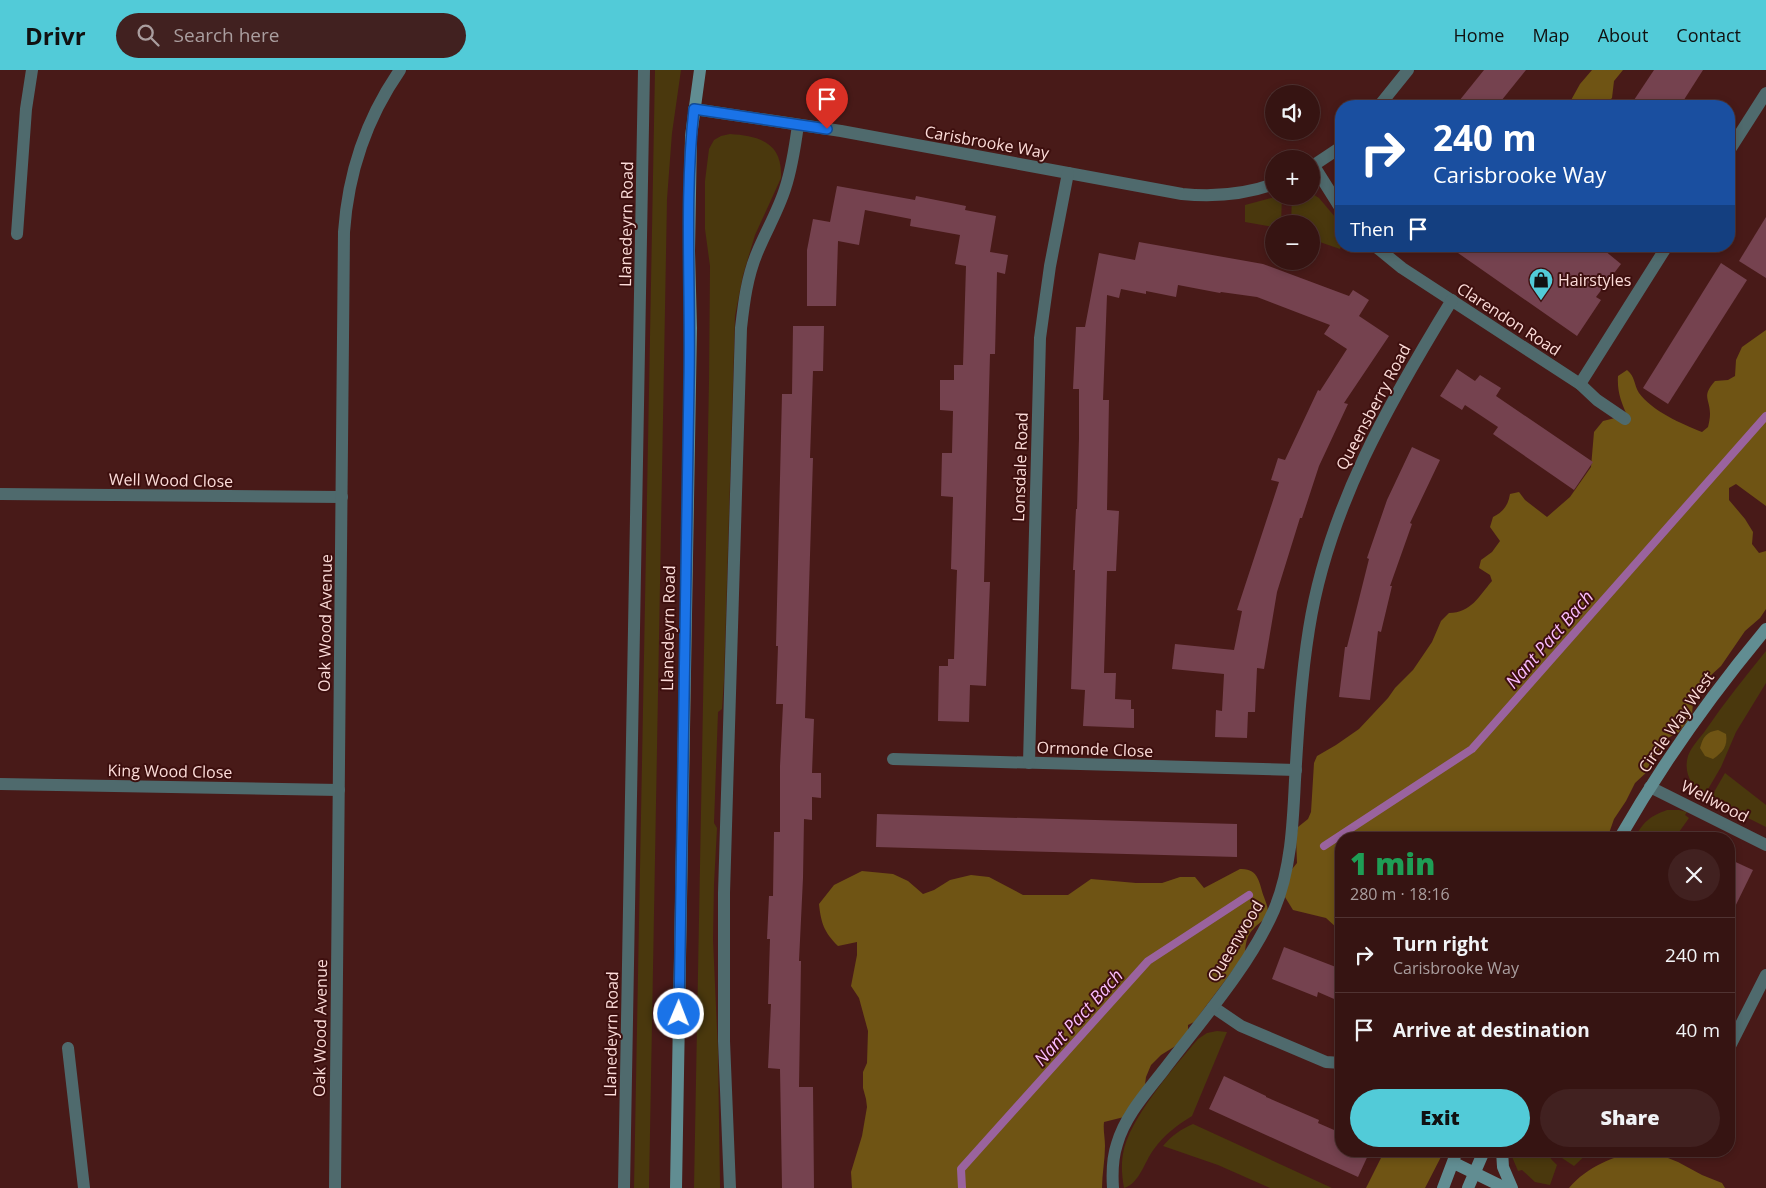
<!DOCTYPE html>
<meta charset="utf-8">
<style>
body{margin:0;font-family:"Open Sans",sans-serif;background:#412120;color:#f1f3f6;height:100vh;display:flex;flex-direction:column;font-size:19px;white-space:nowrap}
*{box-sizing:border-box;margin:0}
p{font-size:16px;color:#aa9e9f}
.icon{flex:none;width:28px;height:28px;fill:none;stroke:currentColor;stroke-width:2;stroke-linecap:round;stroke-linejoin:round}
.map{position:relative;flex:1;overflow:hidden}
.drawer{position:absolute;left:1335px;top:762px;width:400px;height:325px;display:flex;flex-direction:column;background:#361412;border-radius:20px;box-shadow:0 2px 8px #0003,0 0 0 1px #503332}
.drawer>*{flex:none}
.top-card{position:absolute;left:1335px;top:30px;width:400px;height:152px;border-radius:20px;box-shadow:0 2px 8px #0003,0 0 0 1px #503332;background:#1a4fa0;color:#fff;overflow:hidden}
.fabs{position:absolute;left:1265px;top:15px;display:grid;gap:10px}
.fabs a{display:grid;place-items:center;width:55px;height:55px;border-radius:50%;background:#361412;box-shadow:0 2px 8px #0003,0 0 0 1px #503332;font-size:25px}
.pin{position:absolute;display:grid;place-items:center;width:42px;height:42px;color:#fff;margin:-51px -21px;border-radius:50% 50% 50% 0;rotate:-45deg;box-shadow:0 0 5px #0007}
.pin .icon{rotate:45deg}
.me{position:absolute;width:55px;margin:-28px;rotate:1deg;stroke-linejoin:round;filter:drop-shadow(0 0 4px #0008)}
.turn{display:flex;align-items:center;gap:18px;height:105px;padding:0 15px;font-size:22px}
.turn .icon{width:65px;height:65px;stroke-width:2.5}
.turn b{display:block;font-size:35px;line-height:42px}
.then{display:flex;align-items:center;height:48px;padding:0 15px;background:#0003;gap:10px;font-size:19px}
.round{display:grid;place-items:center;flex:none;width:52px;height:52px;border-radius:26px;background:#412120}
.summary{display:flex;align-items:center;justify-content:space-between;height:85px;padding:0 15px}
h1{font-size:30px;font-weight:800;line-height:38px;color:#1e9e55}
.button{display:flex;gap:10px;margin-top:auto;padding:10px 15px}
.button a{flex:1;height:58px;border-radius:30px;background:#52cbd8;color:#111;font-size:20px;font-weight:800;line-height:58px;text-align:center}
.button a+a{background:#412120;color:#f1f3f6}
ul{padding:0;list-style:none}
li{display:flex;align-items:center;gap:15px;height:75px;padding:0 15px;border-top:1px solid #503332}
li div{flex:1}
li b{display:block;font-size:19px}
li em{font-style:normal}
header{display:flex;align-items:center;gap:30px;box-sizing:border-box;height:70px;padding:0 25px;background:#52cbd8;color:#111}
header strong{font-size:24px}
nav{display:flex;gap:28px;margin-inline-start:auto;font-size:18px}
.search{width:350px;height:45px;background:#412120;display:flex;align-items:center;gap:12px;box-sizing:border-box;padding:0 18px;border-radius:28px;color:#aa9e9f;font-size:19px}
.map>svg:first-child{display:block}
.green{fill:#4a380d}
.forest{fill:#6f5414}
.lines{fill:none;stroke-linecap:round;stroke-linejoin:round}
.stream{stroke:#9a639e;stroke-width:8}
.building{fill:#75424f}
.street{stroke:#4f6a6d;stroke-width:12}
.secondary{stroke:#618d92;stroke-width:12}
.route-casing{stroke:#114b97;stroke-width:12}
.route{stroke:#1a73e8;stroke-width:9}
.labels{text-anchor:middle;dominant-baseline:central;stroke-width:4;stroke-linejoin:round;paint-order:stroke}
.street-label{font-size:16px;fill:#fcdcd9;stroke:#3d0f0e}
.poi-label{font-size:16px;fill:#fcdcd9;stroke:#3d0f0e;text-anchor:start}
.water-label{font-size:18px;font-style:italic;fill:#fabcfd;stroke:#3d0f0e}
</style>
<header>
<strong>Drivr</strong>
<div class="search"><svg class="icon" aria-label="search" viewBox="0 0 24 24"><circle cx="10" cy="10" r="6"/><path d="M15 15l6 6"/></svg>Search here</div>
<nav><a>Home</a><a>Map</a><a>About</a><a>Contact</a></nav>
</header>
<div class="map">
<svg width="1766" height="1118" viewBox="0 0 1766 1118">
<rect width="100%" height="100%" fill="#481a18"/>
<g class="green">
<path d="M655,0H681L672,63L667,129L649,1118H634Z"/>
<path d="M730,64C759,66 783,72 781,108L755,165L743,205L735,246L724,610L722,639L718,642L714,753L717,758L714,814L713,870L718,981L720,1118H694L709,311L710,196L705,159V111L709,79L714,70L721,66Z"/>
<path d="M1311,123L1319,128L1341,154V176L1340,179L1311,169V154H1291L1292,126H1311Z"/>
<path d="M1279,126H1282L1281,154H1274V157L1245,152V135Z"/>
<path d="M1766,581V613L1736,662L1721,697L1704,726C1692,717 1683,703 1688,686C1691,677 1700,668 1705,661C1724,633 1745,607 1766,581Z"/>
<path d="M1725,703L1766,735V757L1710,729Z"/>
<path d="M1667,740H1679L1687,742L1685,745L1689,748L1674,769H1634C1643,752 1650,746 1667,740Z"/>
<path d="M1217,961L1227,962L1192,1046C1177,1055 1164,1065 1154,1079C1144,1092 1140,1113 1124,1118C1122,1106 1121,1095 1123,1084C1128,1050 1175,996 1198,969L1207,963Z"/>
<path d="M1193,1054L1332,1118H1270L1218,1095L1163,1076C1171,1066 1181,1059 1193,1054Z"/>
<path d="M1550,1081L1551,1089L1557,1095L1550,1115L1535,1112L1522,1100L1518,1101L1510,1082Z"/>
<path d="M1555,1081H1590L1574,1096L1556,1084Z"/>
</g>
<g class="forest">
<path d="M1592,0H1623L1614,11L1612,28L1603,36H1565L1570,32L1580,14Z"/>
<path d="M1766,260V436L1736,414L1729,418V430L1745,449L1753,462L1752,474L1759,483L1766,481V539L1760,548L1745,561L1721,596L1709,607L1704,621L1693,632L1692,645L1679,662L1666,669L1656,684L1649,700L1635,713L1626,731L1614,749L1607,769H1341V876L1339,874L1337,858L1326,848L1293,840L1285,827L1288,804L1297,793L1296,768L1298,757L1308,749L1311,742L1314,693L1317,686L1336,675L1359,659L1388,628L1395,618L1413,600L1432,572L1441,551L1449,543C1471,543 1479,526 1492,511L1490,505L1479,498L1481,490L1492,482L1500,471L1490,457L1493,447C1503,442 1508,436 1510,424L1519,422L1525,430L1547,447L1570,427L1591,397L1594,362L1603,351L1627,345C1621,332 1617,321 1618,306L1627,300C1635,306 1634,315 1639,323C1652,341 1682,354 1702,362L1708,357C1709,353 1710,348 1710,344C1710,328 1701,327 1715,311L1728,310L1735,306L1736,290L1742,277Z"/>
<path d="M1718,660L1726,664C1728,676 1723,682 1713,689L1705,686L1700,678C1703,667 1706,662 1718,660Z"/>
<path d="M1240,799C1259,798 1259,813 1264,827C1267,836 1269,838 1267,847C1251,860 1246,863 1245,884L1194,952L1188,955V961L1177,975L1161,985L1151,995L1146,1007L1144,1022L1124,1047L1104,1052C1103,1060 1105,1068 1105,1076C1105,1090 1102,1104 1102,1118H852L851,1102L862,1066L867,1037L866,1029L863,1018V1002L867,993L868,961L859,928L851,916L857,885V872L838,876C824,862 821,853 819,834L834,815L862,801L893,804L908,811L923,824L934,820L950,810L971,805L989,807L1023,825H1068L1091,809L1136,813H1162L1180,807H1195L1204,818Z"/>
<path d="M1387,1081H1444L1425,1118H1366L1383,1084H1386Z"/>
<path d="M1642,1081L1663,1086L1678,1092L1702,1105L1722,1113L1725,1118H1569C1588,1096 1613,1086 1642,1081Z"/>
</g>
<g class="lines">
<g class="stream">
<path d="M1324,776L1472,679L1766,346"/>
<path d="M962,1118L961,1099L1148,891L1249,825"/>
</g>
</g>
<g class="building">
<path d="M1484,0H1526L1497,36H1455Z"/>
<path d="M1654,0H1703L1680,36H1630Z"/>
<path d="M837,116L915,130L916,126L966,136L965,140L996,146L990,182L1008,185L1005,204L997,202L995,284H990L984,512H990L986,616L970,615L969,652L938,651L939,596H948V589H954L957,500L951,499L953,427L941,426L942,383H952L953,341L940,340V310H954V295H963L966,196L955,194L960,165L910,156L911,149L865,140L859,175L838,171L836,236H807V180L813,149L830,152Z"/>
<path d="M1766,147V208L1739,191Z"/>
<path d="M1139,172L1263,194L1349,226L1353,220L1369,230L1359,246L1389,266L1344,333L1348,334L1319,396L1302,448H1300L1277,522L1264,599L1257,598L1255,642H1248L1247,668L1215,667L1216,640L1222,641L1224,604L1172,599L1175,574L1234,580L1242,541L1237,540L1279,412L1271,410L1278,388L1285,390L1318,320L1320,321L1347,279L1324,264L1330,255L1257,227L1221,222L1220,223L1178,215L1176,227L1146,221V224L1121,219L1119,228L1107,225L1103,330H1109L1107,440L1119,441L1116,501H1107L1104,603H1116L1115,629L1131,630V639H1134V658L1083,656L1085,620L1071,619L1075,500H1073L1076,439H1077L1079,368V319H1073L1076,257H1085L1099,183L1135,190Z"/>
<path d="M1448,176H1599L1621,194L1596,227L1601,230L1577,266Z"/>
<path d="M1721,193L1747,210L1668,334L1643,318Z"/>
<path d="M793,256H824L823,301H813L810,388H813L805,648L814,649L812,703H821V728L812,727V750L804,749L803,808L799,891H801L799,1017H813L814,1118H782L780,999L768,998L771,934H768L770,869H767L769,826H773L774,762H780V696L783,634H776L778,576H776L782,324H792Z"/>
<path d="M1457,299L1475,311L1480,305L1501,318L1496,326L1593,392L1574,420L1493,364L1498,357L1465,335L1462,340L1440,326Z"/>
<path d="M1412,377L1440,390L1410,453L1412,454L1390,516H1392L1381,562L1378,561L1370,630L1339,627L1345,577H1347L1369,489L1367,488L1387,430Z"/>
<path d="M877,744L1237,754V787L876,777Z"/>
<path d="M1729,789L1753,800L1729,849Z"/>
<path d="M1284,877L1341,899V932L1318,922L1317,927L1272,909Z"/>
<path d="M1224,1006L1266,1026V1027L1319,1050L1318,1053L1341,1063V1081H1370L1358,1107L1209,1039Z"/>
</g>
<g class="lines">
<g class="street">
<path d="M1379,36L1408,0"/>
<path d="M694,39L841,61L1182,124C1213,127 1244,125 1274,114"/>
<path d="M1729,81L1766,23"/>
<path d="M1314,96L1341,139"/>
<path d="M1311,97L1341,77"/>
<path d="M17,164L26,39L32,0"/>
<path d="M1375,176L1402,198L1580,314L1597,330L1625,349"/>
<path d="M1580,314L1667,176"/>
<path d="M0,424L342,427"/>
<path d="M893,689L1296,700"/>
<path d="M1029,693L1040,268L1050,196L1068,103"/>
<path d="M0,714L339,720"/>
<path d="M1650,717L1766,775"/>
<path d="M1213,937L1241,956L1326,992L1341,993"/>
<path d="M68,978L84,1118"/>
<path d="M1729,978L1766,905"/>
<path d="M335,1118L344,162C348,104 366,49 400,0"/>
<path d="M624,1118L644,0"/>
<path d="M730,1118L724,971V823L741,258C744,232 747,207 757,183C766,161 778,141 785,119C792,98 795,77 798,55"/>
<path d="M1113,1118C1112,1103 1112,1089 1117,1074C1125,1046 1146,1023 1163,1001C1201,951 1249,897 1274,840C1291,800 1293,753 1295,710C1298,660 1301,609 1309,559C1328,438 1389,333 1452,230"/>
</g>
<g class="secondary">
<path d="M1619,769C1662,694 1711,625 1766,559"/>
<path d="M1502,1081L1503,1097L1512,1118"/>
<path d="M1454,1093L1505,1118"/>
<path d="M676,1118L691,258L689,181L691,66L700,0"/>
<path d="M1443,1118L1457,1081"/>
<path d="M1468,1118L1484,1081"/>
</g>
</g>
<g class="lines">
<defs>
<path id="route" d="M679,944C683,734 685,523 689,312C691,221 684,129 694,39L827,59"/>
</defs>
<use href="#route" class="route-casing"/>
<use href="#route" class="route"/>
</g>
<defs>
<symbol id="shop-pin" viewBox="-11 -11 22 30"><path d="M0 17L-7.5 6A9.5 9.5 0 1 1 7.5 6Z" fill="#52cbd8" stroke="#3d0f0e"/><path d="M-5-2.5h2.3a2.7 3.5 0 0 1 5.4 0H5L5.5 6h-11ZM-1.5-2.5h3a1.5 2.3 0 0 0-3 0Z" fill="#111"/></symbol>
</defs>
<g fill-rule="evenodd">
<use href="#shop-pin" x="1527" y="196" width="28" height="38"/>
</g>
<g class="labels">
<g class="street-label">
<text transform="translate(987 72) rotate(10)">Carisbrooke Way</text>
<text transform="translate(626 154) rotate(-89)">Llanedeyrn Road</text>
<text transform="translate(1509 249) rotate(33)">Clarendon Road</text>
<text transform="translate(1373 337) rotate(-62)">Queensberry Road</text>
<text transform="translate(1020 397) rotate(-88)">Lonsdale Road</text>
<text transform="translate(171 410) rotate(1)">Well Wood Close</text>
<text transform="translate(325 553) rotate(-89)">Oak Wood Avenue</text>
<text transform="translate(668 558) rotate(-89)">Llanedeyrn Road</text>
<text transform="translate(1676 652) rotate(-55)">Circle Way West</text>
<text transform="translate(1095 679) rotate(2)">Ormonde Close</text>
<text transform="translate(170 701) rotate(1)">King Wood Close</text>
<text transform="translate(1715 731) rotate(27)">Wellwood</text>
<text transform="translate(1235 871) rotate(-59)">Queenwood</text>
<text transform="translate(320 958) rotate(-89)">Oak Wood Avenue</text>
<text transform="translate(611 964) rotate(-89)">Llanedeyrn Road</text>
</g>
<g class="poi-label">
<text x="1558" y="210">Hairstyles</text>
</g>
<g class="water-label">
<text transform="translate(1549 569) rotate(-49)">Nant Pact Bach</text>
<text transform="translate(1078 947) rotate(-48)">Nant Pact Bach</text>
</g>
</g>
</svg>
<div class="fabs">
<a><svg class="icon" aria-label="sound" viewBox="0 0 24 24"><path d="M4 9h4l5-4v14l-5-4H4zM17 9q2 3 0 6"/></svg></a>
<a>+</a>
<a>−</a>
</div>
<div class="pin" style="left:827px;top:59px;background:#d93025"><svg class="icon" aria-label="arrive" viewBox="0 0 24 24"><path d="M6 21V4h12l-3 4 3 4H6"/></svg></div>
<svg class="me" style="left:679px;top:944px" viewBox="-20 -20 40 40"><circle r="17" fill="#1a73e8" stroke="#fff" stroke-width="3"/><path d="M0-11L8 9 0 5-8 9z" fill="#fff"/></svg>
<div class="top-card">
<div class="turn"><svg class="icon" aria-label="right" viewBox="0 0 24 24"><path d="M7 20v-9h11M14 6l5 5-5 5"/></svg><div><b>240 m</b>Carisbrooke Way</div></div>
<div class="then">Then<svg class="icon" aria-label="arrive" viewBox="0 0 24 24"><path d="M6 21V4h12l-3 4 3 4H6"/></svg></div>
</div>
<section class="drawer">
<div class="summary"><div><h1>1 min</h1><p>280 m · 18:16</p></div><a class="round"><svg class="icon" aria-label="close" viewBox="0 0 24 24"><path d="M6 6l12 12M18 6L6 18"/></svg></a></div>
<ul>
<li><svg class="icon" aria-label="right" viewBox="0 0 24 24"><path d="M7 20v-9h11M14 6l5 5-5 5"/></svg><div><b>Turn right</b><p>Carisbrooke Way</p></div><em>240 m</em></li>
<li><svg class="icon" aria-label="arrive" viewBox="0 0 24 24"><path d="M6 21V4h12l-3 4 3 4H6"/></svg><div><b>Arrive at destination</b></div><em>40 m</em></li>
</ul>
<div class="button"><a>Exit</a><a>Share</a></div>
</section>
</div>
